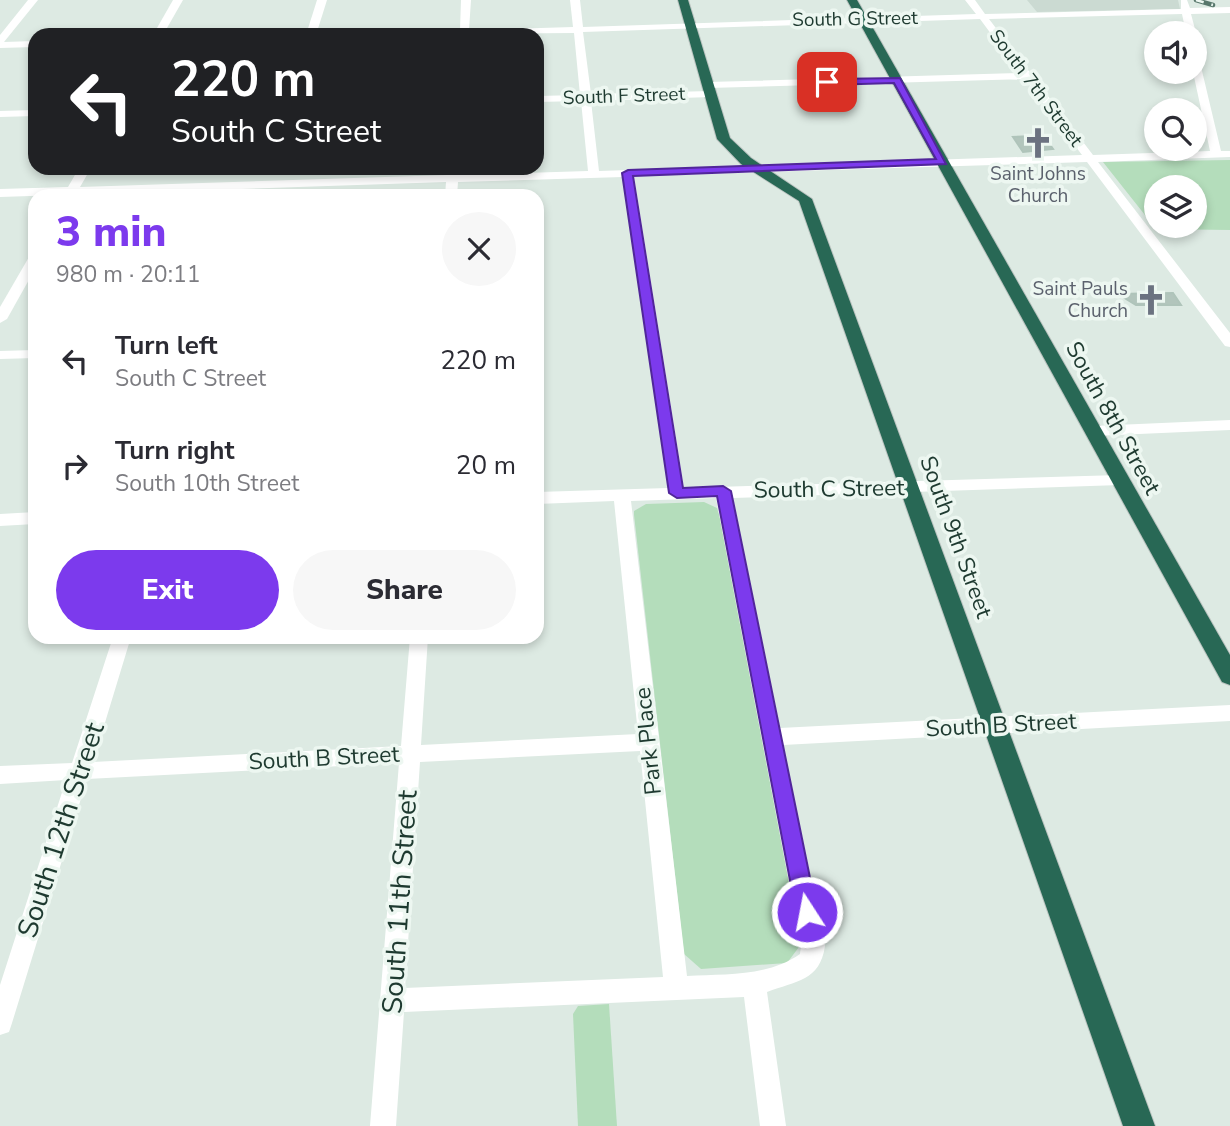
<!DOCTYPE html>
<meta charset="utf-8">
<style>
body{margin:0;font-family:"Nunito Sans",sans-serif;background:#f7f7f7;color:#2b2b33;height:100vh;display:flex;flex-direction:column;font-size:26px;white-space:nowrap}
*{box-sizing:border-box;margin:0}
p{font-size:23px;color:#7c7c81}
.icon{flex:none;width:38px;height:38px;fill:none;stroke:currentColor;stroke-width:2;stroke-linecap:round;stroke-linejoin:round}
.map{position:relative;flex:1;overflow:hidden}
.side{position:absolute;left:28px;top:189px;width:516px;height:455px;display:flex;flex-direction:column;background:#fff;border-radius:21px;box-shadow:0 4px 10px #0003}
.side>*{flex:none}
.top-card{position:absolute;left:28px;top:28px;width:516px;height:147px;border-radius:21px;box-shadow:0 4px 10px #0003;background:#202124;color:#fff;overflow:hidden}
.controls{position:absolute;left:1144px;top:21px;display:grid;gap:14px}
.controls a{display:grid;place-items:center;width:63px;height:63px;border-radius:50%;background:#fff;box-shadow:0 4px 10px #0003;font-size:35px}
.pin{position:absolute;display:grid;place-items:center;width:60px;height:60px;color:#fff;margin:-30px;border-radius:14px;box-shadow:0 4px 10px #0006}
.me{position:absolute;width:77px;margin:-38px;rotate:349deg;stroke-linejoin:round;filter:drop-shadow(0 0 5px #0008)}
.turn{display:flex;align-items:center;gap:24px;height:147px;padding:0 28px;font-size:32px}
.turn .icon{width:91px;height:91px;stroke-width:2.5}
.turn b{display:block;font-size:49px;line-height:60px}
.round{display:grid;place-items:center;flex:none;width:74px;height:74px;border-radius:37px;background:#f7f7f7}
.headline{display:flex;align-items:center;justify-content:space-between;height:119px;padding:0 28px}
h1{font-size:42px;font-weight:800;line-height:52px;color:#7c3aed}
.action{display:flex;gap:14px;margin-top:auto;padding:14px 28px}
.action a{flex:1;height:80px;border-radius:42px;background:#7c3aed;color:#fff;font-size:28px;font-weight:800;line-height:80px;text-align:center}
.action a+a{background:#f7f7f7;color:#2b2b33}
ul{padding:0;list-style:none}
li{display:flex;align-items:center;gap:21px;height:105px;padding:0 28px}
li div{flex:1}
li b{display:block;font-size:26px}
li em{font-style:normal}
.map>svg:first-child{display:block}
.built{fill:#cbdad2}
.green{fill:#b4ddbb;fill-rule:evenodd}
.building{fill:#b2c5bc;stroke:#afc4ba;stroke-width:2}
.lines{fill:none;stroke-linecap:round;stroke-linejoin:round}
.highway-casing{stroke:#bcc4c1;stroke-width:2}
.minor{fill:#fff;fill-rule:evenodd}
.highway{fill:#286855;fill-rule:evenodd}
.rail-casing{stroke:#58776c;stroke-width:4.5}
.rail{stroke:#edf7f1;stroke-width:2.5;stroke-dasharray:8;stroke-linecap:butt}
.route{fill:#7c3aed;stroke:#51269a;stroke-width:2}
.labels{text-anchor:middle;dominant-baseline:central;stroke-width:7;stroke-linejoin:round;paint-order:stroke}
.far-street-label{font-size:19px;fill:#1e3a30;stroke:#edf7f1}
.far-worship-label{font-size:19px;fill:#5b616d;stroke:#edf7f1}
.street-label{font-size:23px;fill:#1e3a30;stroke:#edf7f1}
.near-street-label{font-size:28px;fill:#1e3a30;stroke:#edf7f1}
</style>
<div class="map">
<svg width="1230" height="1126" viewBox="0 0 1230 1126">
<rect width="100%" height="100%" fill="#ddeae3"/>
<path class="built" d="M1027,0H1178L1180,9L1037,12Z"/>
<g class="green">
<path d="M1230,160V230L1156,229L1103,162ZM1157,187H1195V226H1157Z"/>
<path d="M704,502L717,508L720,518L802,943L787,963L701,969L684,954L634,515V511L646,504Z"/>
<path d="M609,1004L617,1126H578L573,1014L578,1006Z"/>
</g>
<g class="building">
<path d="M1037,136L1045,138L1053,149L1023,152L1013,137Z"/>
<path d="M1173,293L1181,305H1136L1118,294Z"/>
</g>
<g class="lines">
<defs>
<g id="highway">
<path d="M678,0H688L730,138L751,158L812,199L1155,1126H1123L799,201L741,164L717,139Z"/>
<path d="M847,0H857L1230,655V685L1222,682Z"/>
</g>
</defs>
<use href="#highway" class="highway-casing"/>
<g class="minor">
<path d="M28,0H38L4,42L35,41V47L0,48V35Z"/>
<path d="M173,0H183L163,35H153Z"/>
<path d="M317,0H327L316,35H306Z"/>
<path d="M461,0H471L469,30L573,27L570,0H580L583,27L976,14L965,0H975L985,14L1181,9V0H1187L1190,8L1230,7V13L1191,14L1196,33L1195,34L1186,33L1182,14L989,19L1093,155L1210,151L1193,72L1195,53L1198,54L1221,151H1230V157L1098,162L1230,333V347L1225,346L1087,162L634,176L684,488L1120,475L1128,480L1120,485L733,498L780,728L1230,705V721L783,745L825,946C820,981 796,981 767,992L786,1126H760L744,997L404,1012L396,1126H370L399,763L87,779L12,1023L9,1032L0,1035V985L66,780L0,784V766L72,763L113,637H131L93,762L401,746L410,637H428L421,745L638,734L614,501L537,504V492L668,488L623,177L458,182L457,196H445L446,182L0,197V189L68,187L79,168H91L80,187L447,175V168H459L458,175L588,171L581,101L537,102V96L580,95L574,33L359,35L364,32L460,30ZM980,19L1020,73L708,82L703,85L708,88L1025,79L1082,155L599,171L591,101L711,97L716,94L711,91L591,94L583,32ZM716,498L801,946L800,954C767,977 725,974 687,976L631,501ZM640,751L663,977L405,988L420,762Z"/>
<path d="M35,110V116L0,117V111Z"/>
<path d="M35,253V269L7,319L0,323V307L29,257Z"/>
<path d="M35,350V358L0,359V351Z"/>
<path d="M1230,420V430L1093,436L1085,431L1093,426Z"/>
<path d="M35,512V524L0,526V514Z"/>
</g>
<use href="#highway" class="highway"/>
<defs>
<path id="rail" d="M1196,0L1213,5"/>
</defs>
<use href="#rail" class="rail-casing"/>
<use href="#rail" class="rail"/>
</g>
<path class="route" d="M900,78L946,164L633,176L683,488L723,486L731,491L817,912L814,919L807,922L799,919L796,912L717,496L677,498L669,493L622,173L628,170L936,159L894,83L827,85L822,82L827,79Z"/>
<defs>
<symbol id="church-bare" viewBox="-9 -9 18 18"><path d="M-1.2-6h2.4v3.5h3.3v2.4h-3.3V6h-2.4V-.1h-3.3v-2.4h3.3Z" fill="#6b7280" stroke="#edf7f1" stroke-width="2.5" paint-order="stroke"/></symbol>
</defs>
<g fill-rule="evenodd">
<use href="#church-bare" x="1016" y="121" width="44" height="44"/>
<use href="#church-bare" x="1129" y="278" width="44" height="44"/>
</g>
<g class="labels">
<g class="far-street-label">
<text transform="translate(855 19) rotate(-1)">South G Street</text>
<text transform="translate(1036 88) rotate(53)">South 7th Street</text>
<text transform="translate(624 96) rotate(-2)">South F Street</text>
</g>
<g class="far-worship-label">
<text x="1038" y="174">Saint Johns<tspan x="1038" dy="22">Church</tspan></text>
<text x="1128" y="289" text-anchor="end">Saint Pauls<tspan x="1128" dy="22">Church</tspan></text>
</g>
<g class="street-label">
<text transform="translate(1113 418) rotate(61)">South 8th Street</text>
<text transform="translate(829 489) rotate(-1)">South C Street</text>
<text transform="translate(956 537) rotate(70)">South 9th Street</text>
<text transform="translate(1001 725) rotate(-3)">South B Street</text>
<text transform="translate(648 741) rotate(-96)">Park Place</text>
<text transform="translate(324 758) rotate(-3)">South B Street</text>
</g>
<g class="near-street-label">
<text transform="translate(61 830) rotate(-72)">South 12th Street</text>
<text transform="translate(400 902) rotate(-86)">South 11th Street</text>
</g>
</g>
</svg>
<div class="controls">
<a><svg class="icon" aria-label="sound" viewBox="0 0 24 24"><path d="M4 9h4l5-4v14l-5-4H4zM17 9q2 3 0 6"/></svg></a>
<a><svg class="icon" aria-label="search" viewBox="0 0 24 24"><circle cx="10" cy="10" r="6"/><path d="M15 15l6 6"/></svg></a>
<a><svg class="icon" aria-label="layers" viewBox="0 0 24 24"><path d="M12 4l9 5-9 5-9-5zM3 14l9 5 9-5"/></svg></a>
</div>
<div class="pin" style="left:827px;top:82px;background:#d93025"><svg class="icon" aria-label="arrive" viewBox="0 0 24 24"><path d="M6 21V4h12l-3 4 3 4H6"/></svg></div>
<svg class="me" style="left:807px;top:912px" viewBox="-20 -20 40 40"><circle r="17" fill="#7c3aed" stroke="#fff" stroke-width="3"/><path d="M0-11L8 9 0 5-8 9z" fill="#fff"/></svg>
<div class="top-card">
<div class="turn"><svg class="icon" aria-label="left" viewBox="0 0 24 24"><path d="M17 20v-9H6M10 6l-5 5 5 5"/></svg><div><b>220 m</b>South C Street</div></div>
</div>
<section class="side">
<div class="headline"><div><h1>3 min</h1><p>980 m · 20:11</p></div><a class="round"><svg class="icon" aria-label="close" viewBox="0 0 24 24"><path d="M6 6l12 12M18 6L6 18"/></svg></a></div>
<ul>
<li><svg class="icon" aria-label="left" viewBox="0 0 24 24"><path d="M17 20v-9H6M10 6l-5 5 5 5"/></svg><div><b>Turn left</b><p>South C Street</p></div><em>220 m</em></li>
<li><svg class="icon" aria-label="right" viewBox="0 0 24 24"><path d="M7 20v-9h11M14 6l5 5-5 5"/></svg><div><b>Turn right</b><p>South 10th Street</p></div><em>20 m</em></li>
</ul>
<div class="action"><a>Exit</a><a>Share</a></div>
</section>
</div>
